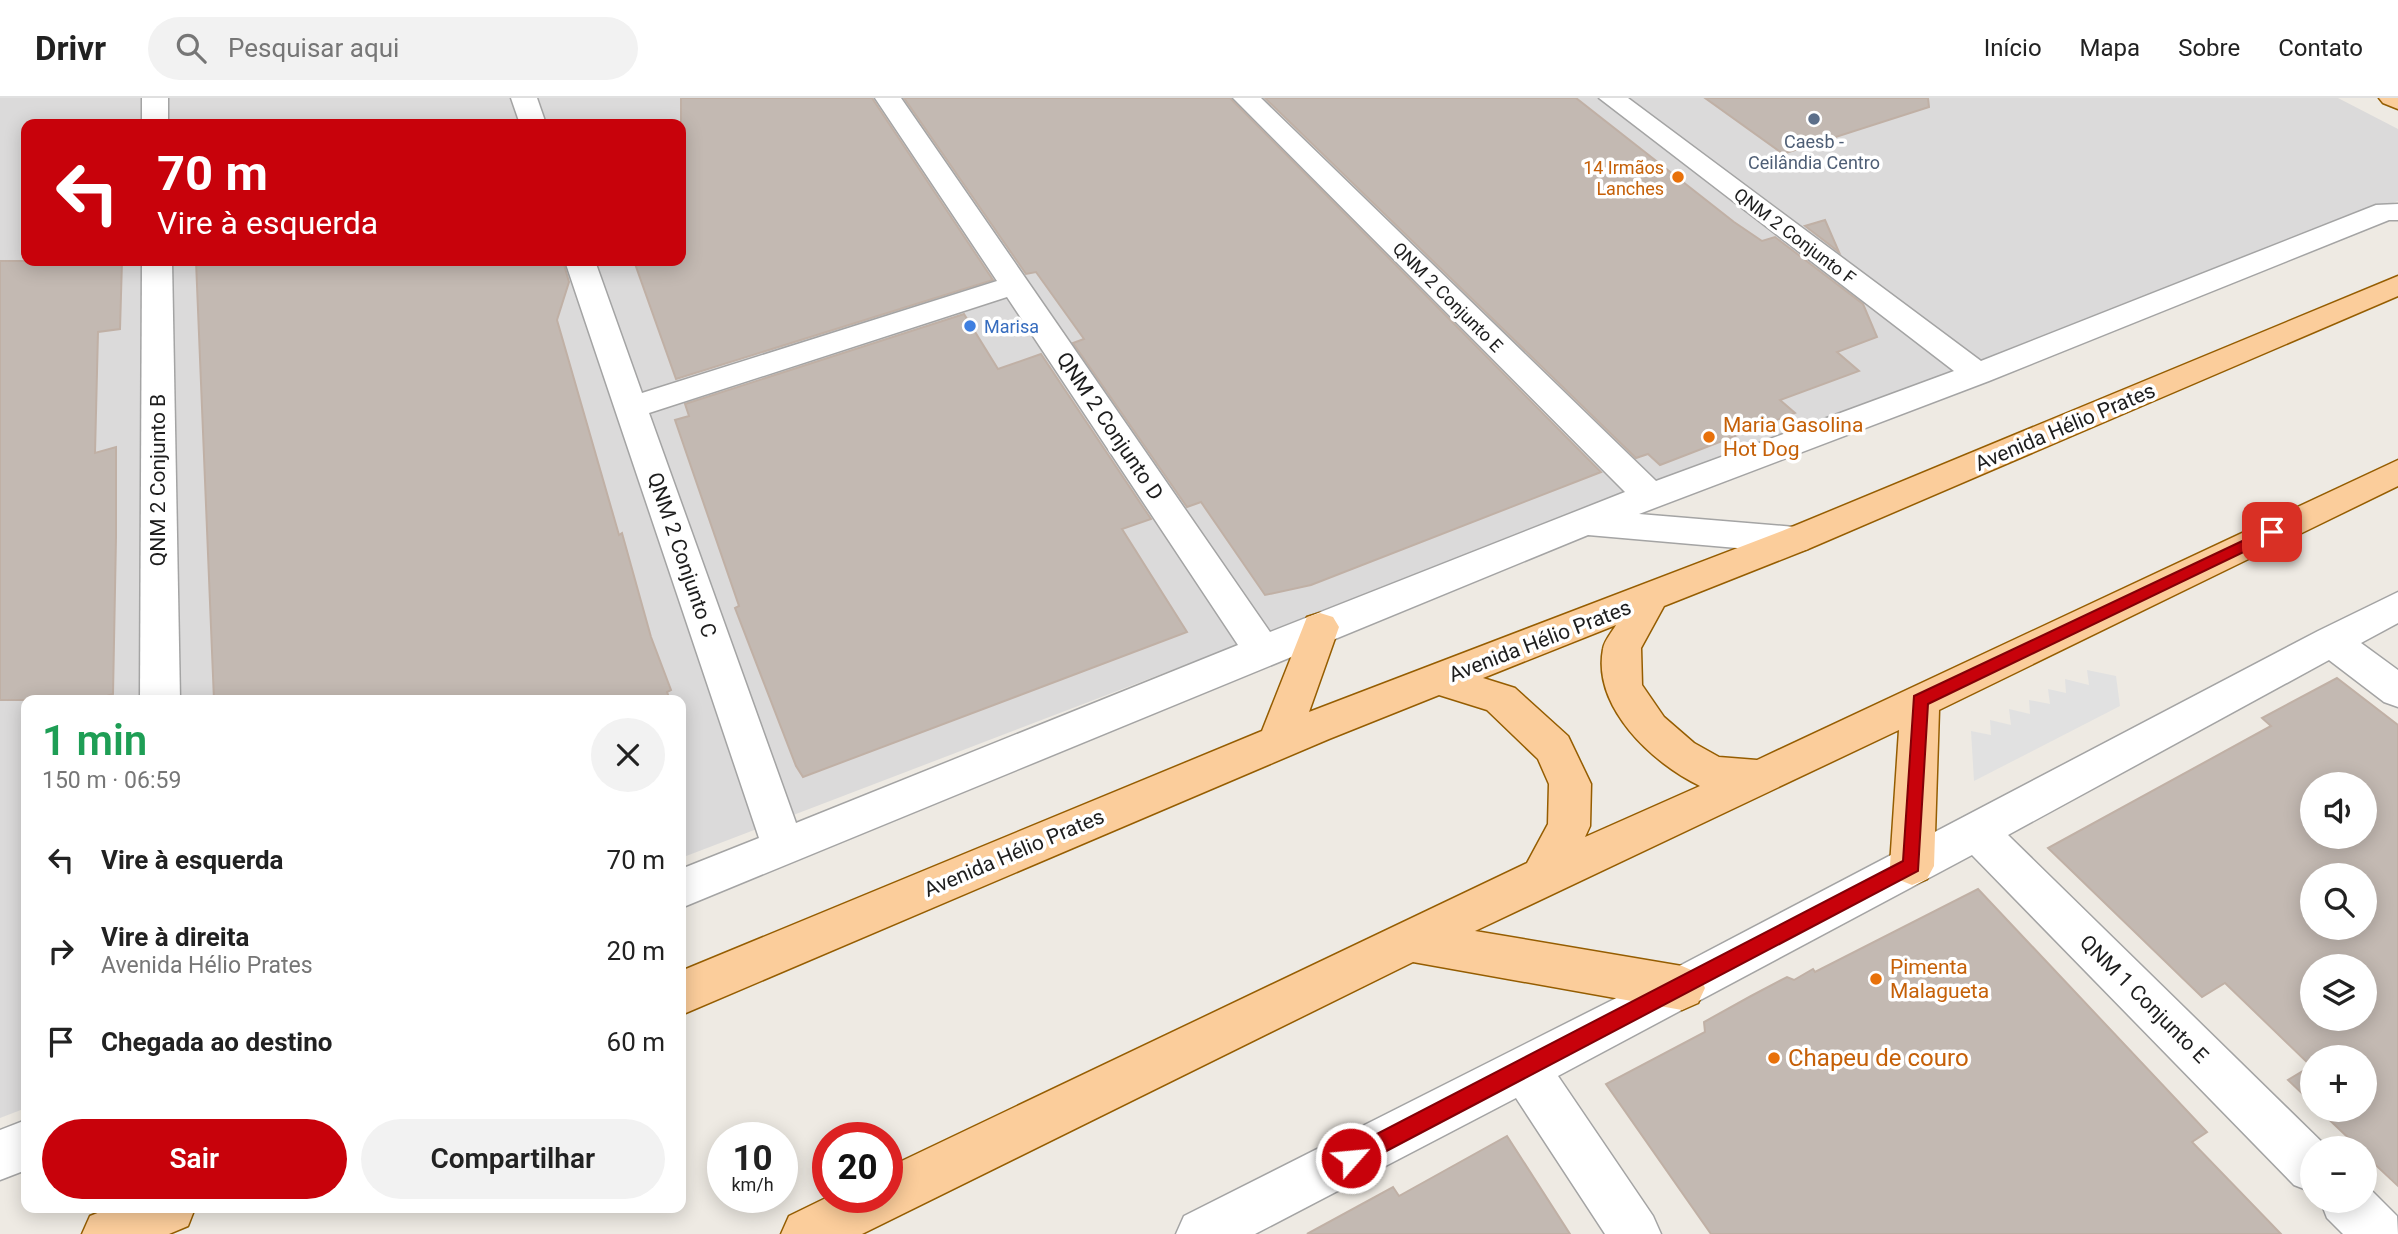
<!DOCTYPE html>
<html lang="pt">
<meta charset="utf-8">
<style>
body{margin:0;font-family:Roboto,sans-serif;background:#f2f2f2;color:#222;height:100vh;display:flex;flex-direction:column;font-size:26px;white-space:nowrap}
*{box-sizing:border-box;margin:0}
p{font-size:23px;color:#767676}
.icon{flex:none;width:38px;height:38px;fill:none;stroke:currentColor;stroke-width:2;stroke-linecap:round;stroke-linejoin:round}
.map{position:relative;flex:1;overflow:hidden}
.drawer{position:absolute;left:21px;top:597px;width:665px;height:518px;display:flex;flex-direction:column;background:#fff;border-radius:14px;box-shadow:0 4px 18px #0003}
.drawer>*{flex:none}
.top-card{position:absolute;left:21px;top:21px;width:665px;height:147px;border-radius:14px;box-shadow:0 4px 18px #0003;background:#c8020b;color:#fff;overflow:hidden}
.controls{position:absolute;left:2300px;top:674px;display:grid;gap:14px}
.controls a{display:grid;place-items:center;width:77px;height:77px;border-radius:50%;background:#fff;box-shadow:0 4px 18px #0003;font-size:35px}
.speed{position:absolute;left:707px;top:1024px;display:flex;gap:14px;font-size:35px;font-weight:700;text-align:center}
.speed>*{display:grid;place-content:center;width:91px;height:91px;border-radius:50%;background:#fff;box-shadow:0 4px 18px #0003;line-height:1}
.speed small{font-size:18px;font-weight:400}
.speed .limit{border:10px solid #d22;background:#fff;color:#111}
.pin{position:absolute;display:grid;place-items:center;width:60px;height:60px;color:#fff;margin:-30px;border-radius:14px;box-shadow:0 4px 10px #0006}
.me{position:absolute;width:77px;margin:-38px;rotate:63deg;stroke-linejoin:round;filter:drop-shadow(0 0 5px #0008)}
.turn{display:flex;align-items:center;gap:24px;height:147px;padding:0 21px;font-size:32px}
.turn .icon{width:91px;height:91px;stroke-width:2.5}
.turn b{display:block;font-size:49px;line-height:60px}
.round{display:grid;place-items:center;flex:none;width:74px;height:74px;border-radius:37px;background:#f2f2f2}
.head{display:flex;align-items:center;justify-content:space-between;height:119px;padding:0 21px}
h1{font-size:42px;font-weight:600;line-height:52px;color:#1e9e55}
.cta{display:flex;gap:14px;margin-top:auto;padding:14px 21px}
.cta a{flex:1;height:80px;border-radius:42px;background:#c8020b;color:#fff;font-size:28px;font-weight:600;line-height:80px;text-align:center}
.cta a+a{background:#f2f2f2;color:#222}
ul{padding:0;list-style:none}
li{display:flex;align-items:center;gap:21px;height:91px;padding:0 21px}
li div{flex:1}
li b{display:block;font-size:26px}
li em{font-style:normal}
header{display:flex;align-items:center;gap:42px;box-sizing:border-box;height:98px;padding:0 35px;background:#fff;border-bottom:2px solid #e0e0e0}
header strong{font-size:33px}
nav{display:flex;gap:38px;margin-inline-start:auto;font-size:24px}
.search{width:490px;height:63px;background:#f2f2f2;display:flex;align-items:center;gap:18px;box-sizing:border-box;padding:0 24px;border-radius:38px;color:#767676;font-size:26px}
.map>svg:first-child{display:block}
.residential{fill:#dbdada;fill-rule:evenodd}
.parking{fill:#e1e1e1}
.building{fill:#c3b9b2;stroke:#c0b0a5;stroke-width:2;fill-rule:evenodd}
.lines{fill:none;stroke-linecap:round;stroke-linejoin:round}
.minor-casing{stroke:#a4a4a4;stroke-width:3}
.major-casing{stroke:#955d01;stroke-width:3}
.minor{fill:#fff;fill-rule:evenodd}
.major{fill:#fbcd9b;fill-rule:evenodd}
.route{fill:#c8020b;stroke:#820107;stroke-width:2}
.service-dot{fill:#5c6f8a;stroke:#fff;stroke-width:2.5}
.food-dot{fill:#e8710a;stroke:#fff;stroke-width:2.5}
.shop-dot{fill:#3f7fe0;stroke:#fff;stroke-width:2.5}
.labels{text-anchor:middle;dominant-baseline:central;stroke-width:7;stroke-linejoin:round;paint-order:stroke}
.far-service-label{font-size:18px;fill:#4e5e75;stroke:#fff}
.far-food-label{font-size:18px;fill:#c56008;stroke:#fff;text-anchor:end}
.far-street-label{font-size:18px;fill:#1d1d1d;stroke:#fff}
.far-shop-label{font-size:18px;fill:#366cbe;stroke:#fff;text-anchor:start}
.food-label{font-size:21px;fill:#c56008;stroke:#fff;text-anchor:start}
.street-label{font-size:21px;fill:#1d1d1d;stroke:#fff}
.near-food-label{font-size:24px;fill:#c56008;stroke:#fff;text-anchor:start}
</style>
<header>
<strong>Drivr</strong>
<div class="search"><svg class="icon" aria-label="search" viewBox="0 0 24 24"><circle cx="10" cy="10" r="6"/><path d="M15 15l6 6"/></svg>Pesquisar aqui</div>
<nav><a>Início</a><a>Mapa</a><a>Sobre</a><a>Contato</a></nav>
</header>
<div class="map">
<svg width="2398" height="1136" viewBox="0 0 2398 1136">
<rect width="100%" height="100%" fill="#eeeae3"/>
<path class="residential" d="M0,0H2338L2398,31V103L681,760V602H26V1010L0,1020ZM26,26H681V163H26Z"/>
<path class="parking" d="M2087,572L2116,578L2120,608L1974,683L1971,633L1991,637L1990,622L2011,627L2009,611L2030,616L2029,602L2050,606L2048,591L2066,595L2065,581L2089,587Z"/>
<g class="building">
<path d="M681,0H872L993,182L676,281L634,163H681Z"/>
<path d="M904,0H1230L1601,374L1311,487L1265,497L1201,404L1187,409L1073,245L1084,241L1036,174L1026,176Z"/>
<path d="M1265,0H1576L1734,124L1762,143L1775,139L1863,206L1877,239L1837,254L1859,273L1780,302L1795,315L1660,367L1648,356L1636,360Z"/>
<path d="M1705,0H1928L1929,9L1783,56Z"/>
<path d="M1825,122L1839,154L1805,128Z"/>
<path d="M0,163H122L120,231L98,234L95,355L116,349V439L113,596L95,602H0Z"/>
<path d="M196,163H563L569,184L557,222L619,437L622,435L651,539L671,592L667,594L670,602H214Z"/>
<path d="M964,216L998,271L1041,256L1151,421L1122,431L1187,534L803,679L796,668L735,510L739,508L675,322L689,318L685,306Z"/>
<path d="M2337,580L2398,627V1088L2364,1056V1050H2359L2319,1012H2364V959H2312V1005L2288,982L2311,968L2225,885L2202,899L2048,750L2271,628L2262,620ZM2312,686H2364V738H2312ZM2312,777H2364V830H2312ZM2312,868H2364V920H2312Z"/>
<path d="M1978,791L2207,1034L2192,1044L2281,1136H1711L1606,986L1705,934L1704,924L1751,898L1787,879L1794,882L1813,871L1815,874Z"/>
<path d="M1507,1038L1570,1136H1307L1393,1089L1399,1098Z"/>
</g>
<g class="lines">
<defs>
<g id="minor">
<rect x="142" y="0" width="26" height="26"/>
<path d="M511,0H537L546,26H520Z"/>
<path d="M875,0H901L1270,534L1625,394L1233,0H1261L1656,383L1954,273L1599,0H1628L1981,263L2376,107L2398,106V122H2389L1989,283L1639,416L1795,429L1808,433L1813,442L1808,451L1795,455L1588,437L681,810V771L759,740L565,163H595L642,295L997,183ZM1007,199L1238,547L796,725L649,315Z"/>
<path d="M142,163H172L180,602H140Z"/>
<path d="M2398,494V525L2361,545L2398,572V609L2384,604L2329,562L2008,737L2328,1050H2312V1094L2294,1087L1972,757L1558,978L1653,1118L1661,1136H1605L1516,1000L1255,1136H1176L1184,1118L1666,875L2318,533Z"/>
<path d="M26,1022V1072L0,1082V1032Z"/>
<path d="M2364,1085L2397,1118L2398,1136H2343L2327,1120L2320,1102H2364Z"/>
</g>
<g id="major">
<path d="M2379,0H2398V11L2383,5Z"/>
<path d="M2398,178V198L1808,451L1664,508L1641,550L1642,587L1664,619L1694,645L1719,659L1757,662L2398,362V388L1939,612L1934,768L1927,781L1912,787L1897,781L1890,768L1899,632L1475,833L1682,868L1698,875L1705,890L1698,905L1682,912L1413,864L862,1136H781L789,1118L828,1099H887V1070L1527,765L1548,726L1549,686L1538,661L1487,612L1439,597L1329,641L681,917V873L1262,633L1307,519L1320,515L1333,519L1339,529L1309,614L1782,433ZM1616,527C1612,534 1604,543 1603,551C1592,609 1652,665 1700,688L1585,739L1590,728L1591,686L1568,638L1515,590L1483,580Z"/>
<path d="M110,1110H195L188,1128L169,1136H82L90,1118Z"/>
</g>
</defs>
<use href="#minor" class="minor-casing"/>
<use href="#major" class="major-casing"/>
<use href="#minor" class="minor"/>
<use href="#major" class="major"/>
</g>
<path class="route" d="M2272,429L2280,434L2277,438L1928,606L1918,773L1358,1068L1351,1071L1344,1068L1341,1060L1344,1053L1903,763L1914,598Z"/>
<circle class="service-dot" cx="1814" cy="21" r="7"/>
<g class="food-dot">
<circle cx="1678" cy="79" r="7"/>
<circle cx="1709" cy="339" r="7"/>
<circle cx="1876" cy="881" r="7"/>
<circle cx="1774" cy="960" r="7"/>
</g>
<circle class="shop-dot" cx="970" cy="228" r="7"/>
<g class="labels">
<g class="far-service-label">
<text x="1814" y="43">Caesb -<tspan x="1814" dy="21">Ceilândia Centro</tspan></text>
</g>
<g class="far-food-label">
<text x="1664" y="69">14 Irmãos<tspan x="1664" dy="21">Lanches</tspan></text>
</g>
<g class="far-street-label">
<text transform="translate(1795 138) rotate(37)">QNM 2 Conjunto F</text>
<text transform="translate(1448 199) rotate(45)">QNM 2 Conjunto E</text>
</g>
<g class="far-shop-label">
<text x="984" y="228">Marisa</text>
</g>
<g class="food-label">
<text x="1723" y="327">Maria Gasolina<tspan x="1723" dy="24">Hot Dog</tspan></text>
<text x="1890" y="869">Pimenta<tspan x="1890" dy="24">Malagueta</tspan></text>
</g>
<g class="street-label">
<text transform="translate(1110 328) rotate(56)">QNM 2 Conjunto D</text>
<text transform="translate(2065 329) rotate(-23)">Avenida Hélio Prates</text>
<text transform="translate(158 382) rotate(-90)">QNM 2 Conjunto B</text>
<text transform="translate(682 457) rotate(71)">QNM 2 Conjunto C</text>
<text transform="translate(1540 543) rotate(-21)">Avenida Hélio Prates</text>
<text transform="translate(1014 755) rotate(-23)">Avenida Hélio Prates</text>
<text transform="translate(2144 901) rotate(45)">QNM 1 Conjunto E</text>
</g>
<g class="near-food-label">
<text x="1788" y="960">Chapeu de couro</text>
</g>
</g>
</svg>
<div class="controls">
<a><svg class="icon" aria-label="sound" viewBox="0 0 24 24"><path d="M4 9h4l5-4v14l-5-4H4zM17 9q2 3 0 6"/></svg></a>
<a><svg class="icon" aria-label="search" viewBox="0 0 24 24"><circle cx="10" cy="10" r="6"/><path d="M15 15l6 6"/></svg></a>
<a><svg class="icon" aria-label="layers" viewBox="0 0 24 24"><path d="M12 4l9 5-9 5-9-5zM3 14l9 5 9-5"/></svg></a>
<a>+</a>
<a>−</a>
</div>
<div class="speed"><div>10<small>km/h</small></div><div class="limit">20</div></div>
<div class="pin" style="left:2272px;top:434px;background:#d93025"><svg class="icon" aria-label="arrive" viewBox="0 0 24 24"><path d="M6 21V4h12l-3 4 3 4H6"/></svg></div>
<svg class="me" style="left:1351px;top:1060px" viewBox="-20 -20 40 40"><circle r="17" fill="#c8020b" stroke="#fff" stroke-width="3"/><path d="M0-11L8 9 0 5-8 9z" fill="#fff"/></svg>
<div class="top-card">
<div class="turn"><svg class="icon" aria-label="left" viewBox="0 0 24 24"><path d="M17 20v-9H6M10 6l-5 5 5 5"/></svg><div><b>70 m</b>Vire à esquerda</div></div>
</div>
<section class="drawer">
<div class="head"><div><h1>1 min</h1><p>150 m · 06:59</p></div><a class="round"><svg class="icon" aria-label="close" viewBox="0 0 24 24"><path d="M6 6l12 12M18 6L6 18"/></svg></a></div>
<ul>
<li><svg class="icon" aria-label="left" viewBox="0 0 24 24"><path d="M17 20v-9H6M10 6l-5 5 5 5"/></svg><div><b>Vire à esquerda</b></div><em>70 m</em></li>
<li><svg class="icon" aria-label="right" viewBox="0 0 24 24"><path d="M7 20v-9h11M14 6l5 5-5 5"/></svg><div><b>Vire à direita</b><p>Avenida Hélio Prates</p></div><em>20 m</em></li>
<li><svg class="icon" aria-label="arrive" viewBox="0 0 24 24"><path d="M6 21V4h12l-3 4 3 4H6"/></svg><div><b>Chegada ao destino</b></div><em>60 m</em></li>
</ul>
<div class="cta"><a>Sair</a><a>Compartilhar</a></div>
</section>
</div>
